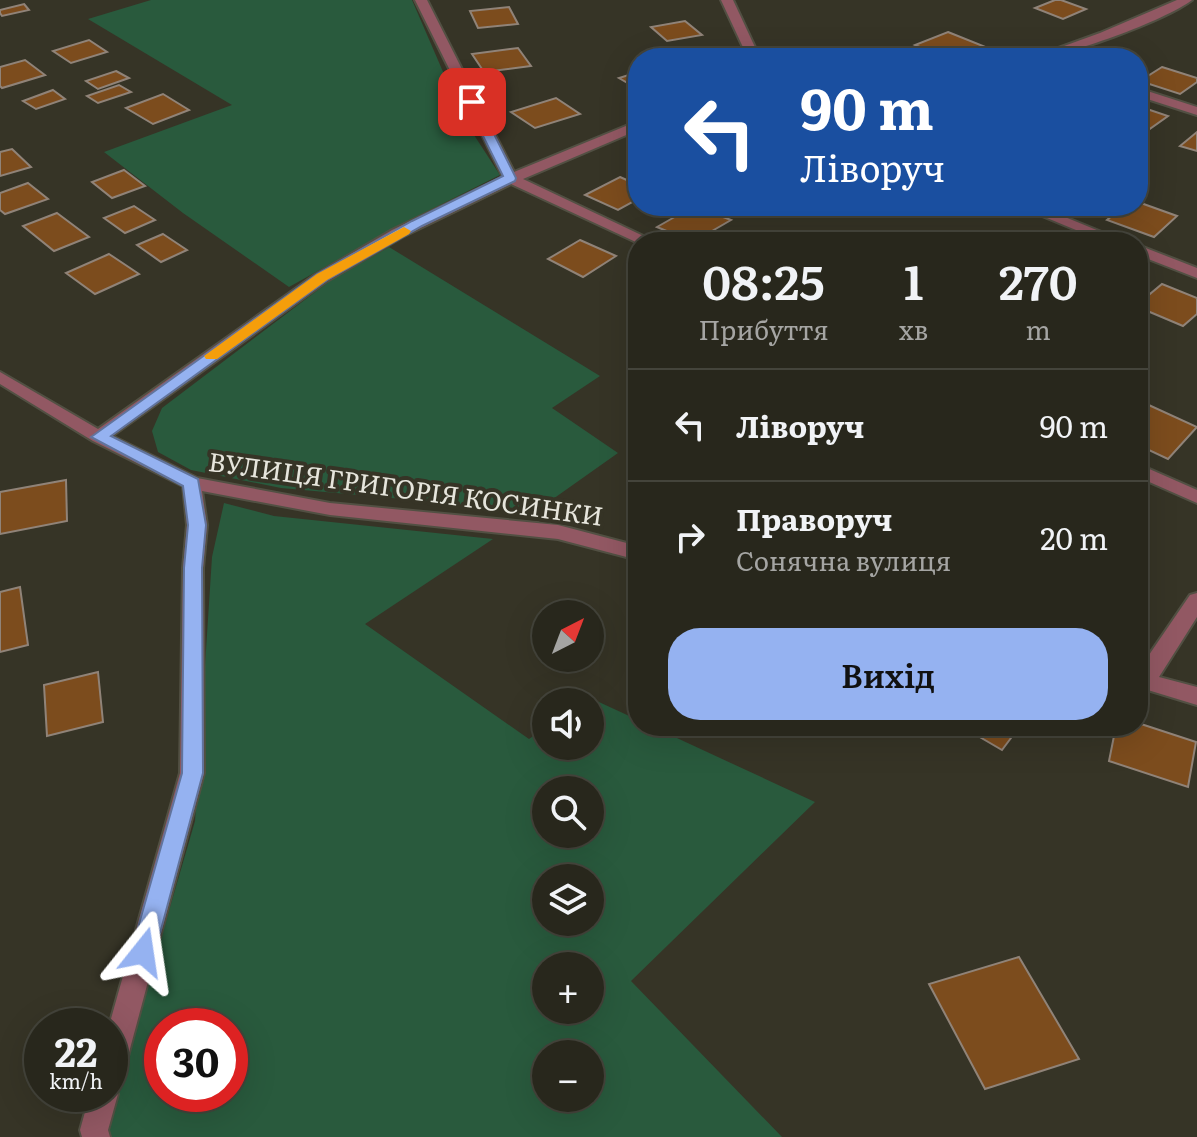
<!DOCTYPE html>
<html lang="uk">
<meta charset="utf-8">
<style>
body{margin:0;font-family:Literata,serif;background:#302f25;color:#f1f3f6;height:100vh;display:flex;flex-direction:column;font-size:30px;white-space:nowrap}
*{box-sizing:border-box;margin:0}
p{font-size:26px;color:#a5a5a3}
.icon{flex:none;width:44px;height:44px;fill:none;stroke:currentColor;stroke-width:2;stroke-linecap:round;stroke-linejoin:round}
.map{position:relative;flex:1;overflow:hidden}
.details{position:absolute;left:628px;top:232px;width:520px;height:504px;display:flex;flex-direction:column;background:#28271c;border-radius:32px;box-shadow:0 8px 32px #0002,0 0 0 2px #44443b}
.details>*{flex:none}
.banner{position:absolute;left:628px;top:48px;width:520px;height:168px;border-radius:32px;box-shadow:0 8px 32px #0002,0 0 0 2px #44443b;background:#1a4fa0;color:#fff;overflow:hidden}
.needle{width:52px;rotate:42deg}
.tools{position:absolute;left:532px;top:600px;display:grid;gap:16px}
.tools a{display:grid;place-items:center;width:72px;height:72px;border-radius:50%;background:#28271c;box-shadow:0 8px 32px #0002,0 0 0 2px #44443b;font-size:40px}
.speed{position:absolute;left:24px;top:1008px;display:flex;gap:16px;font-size:40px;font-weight:700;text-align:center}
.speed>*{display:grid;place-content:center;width:104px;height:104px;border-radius:50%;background:#28271c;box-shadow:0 8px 32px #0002,0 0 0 2px #44443b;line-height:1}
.speed small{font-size:20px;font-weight:400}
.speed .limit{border:12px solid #d22;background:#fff;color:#111}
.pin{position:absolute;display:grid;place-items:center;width:68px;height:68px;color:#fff;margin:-34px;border-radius:16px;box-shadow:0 4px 12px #0006}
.me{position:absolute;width:88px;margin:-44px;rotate:15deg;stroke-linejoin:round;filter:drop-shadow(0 0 6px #0008)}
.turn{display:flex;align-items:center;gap:28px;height:168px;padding:0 40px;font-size:36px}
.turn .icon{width:104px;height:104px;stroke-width:2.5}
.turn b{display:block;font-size:56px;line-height:68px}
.eta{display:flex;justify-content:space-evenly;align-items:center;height:136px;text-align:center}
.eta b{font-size:48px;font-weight:600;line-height:56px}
.button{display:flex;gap:16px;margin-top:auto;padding:16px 40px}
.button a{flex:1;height:92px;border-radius:32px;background:#95b2f1;color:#111;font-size:32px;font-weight:600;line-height:92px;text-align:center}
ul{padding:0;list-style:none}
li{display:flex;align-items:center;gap:24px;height:112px;padding:0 40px;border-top:2px solid #44443b}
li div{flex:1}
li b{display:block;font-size:30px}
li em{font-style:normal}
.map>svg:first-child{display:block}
.green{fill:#295a3d;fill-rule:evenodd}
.building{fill:#7c4c1d;stroke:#908378;stroke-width:2}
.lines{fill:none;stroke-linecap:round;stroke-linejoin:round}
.minor-casing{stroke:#525043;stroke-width:4}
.minor{fill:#925863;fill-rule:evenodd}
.route{fill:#95b2f1;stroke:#61749d;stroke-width:2}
.slow{fill:#f59e0b}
.labels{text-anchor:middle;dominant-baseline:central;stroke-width:8;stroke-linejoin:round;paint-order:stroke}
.street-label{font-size:26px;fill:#e6e5dc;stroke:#363426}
</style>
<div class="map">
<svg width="1197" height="1137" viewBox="0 0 1197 1137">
<rect width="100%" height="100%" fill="#363426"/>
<g class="green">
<path d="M151,0H412L463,118L500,175L406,222L289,287L183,213L104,152L232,105L88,19Z"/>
<path d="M389,247L600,376L552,408L618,453L536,511L281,488L191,470L158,452L152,431L162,408L331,280Z"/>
<path d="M224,503L274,516L493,539L365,624L529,739L546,727V746H590V702H581L588,697L638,720V726H651L815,802L631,981L782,1137H111L107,1124L195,821L212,557ZM546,790H590V834H546ZM546,878H590V922H546ZM546,966H590V1010H546ZM162,1026H230V1094H162ZM546,1054H590V1098H546Z"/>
</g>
<g class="building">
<path d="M1055,0H1061L1086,9L1063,19L1035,8Z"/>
<path d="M24,4L29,10L2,16L0,13V10Z"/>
<path d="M509,7L518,24L478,28L470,11Z"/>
<path d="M685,21L702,35L667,41L651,27Z"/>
<path d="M948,32L983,46L955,58H946L915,45Z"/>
<path d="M89,40L107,52L71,63L53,51Z"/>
<path d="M518,48L531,66L484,72L472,54Z"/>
<path d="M25,60L45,75L2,88L0,86V67Z"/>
<path d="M1162,67L1197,78V82L1180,94L1140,81Z"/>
<path d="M116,71L129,78L98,89L86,81Z"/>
<path d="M638,72V89L619,78Z"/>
<path d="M119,85L131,92L98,103L87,96Z"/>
<path d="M53,90L65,99L36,109L23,101Z"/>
<path d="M163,94L189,110L153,124L126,108Z"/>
<path d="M556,98L580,114L535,128L511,112Z"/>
<path d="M1138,106L1168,116L1144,133L1138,130Z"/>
<path d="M1197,132V151L1180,146Z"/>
<path d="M12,149L31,167L0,176V152Z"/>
<path d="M124,170L145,186L112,198L92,182Z"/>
<path d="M620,177L638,185V199L618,210L585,195Z"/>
<path d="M28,183L48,199L5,214L0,210V193Z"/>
<path d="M1138,202L1177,216L1154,237L1107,220L1124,206H1138Z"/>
<path d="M134,206L155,220L125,233L104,218Z"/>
<path d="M694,206L731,220L693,242L657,227Z"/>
<path d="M57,213L89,237L54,251L23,226Z"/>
<path d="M163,234L187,250L161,262L137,245Z"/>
<path d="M580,240L616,256L583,277L548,259Z"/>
<path d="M109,254L139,274L95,294L66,273Z"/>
<path d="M1162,284L1197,298V314L1183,326L1138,307V304Z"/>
<path d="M1140,401L1197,427L1168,459L1138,445Z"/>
<path d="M66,480L67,521L0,534V492Z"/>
<path d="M20,587L28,645L0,652V592Z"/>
<path d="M98,672L103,722L47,736L44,685Z"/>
<path d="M1138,723L1196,742L1188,787L1109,761L1116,726H1138Z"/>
<path d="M961,726H1020L1002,750Z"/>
<path d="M1019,957L1079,1059L985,1089L929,984Z"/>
</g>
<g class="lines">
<defs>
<g id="minor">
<path d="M415,0H427L514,172L638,121V130L523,179L656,242L638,243L511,184L402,237L327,281L112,436L197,478L330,503L558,525L638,546V560L558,539L330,515L202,491L207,525L203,568L204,773L124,1071L120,1081L112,1084L118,1094L108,1130L110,1137H82L80,1130L90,1094H110L109,1026L180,773L183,568L187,525L183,486L93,441L0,384V372L98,429L315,275L392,230L503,177Z"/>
<path d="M721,0H733L760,58H748Z"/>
<path d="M1177,0H1192C1166,20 1064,58 1031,58L1100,33Z"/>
<path d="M1138,88L1197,107V115L1138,96Z"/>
<path d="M1018,206H1038L1126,242H1105Z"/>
<path d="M1138,245L1197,268V278L1138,255Z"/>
<path d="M1138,464L1197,490V503L1138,477Z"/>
<path d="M1197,593V617L1159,677L1197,687V705L1138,687V671L1190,595Z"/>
</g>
</defs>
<use href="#minor" class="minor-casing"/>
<use href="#minor" class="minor"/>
</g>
<path class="route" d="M468,99L478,102L516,178L515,181L422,226L327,280L111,436L198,479L206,525L202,568L203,773L155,952L151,960L143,963L135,960L131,952L182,773L184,568L188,525L183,486L91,437L317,274L412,221L503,176L466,102Z"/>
<path class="slow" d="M404,227L411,231L409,234L327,280L217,359H206L204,356L317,274Z"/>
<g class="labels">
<g class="street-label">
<text transform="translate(406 487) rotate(8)">ВУЛИЦЯ ГРИГОРІЯ КОСИНКИ</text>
</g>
</g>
</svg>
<div class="tools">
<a><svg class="needle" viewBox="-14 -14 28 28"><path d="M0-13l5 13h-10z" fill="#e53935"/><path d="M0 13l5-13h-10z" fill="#a5a5a3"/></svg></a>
<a><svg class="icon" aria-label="sound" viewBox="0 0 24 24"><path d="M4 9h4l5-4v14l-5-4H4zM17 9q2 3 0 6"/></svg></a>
<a><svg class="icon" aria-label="search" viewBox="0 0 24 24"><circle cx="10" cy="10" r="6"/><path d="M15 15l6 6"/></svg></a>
<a><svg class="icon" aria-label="layers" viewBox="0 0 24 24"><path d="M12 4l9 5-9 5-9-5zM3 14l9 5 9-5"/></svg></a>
<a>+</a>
<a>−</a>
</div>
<div class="speed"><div>22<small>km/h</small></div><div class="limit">30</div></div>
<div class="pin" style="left:472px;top:102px;background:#d93025"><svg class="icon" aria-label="arrive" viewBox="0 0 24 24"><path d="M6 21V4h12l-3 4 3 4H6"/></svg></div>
<svg class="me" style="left:143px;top:952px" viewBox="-20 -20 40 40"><path d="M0-17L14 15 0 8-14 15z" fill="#95b2f1" stroke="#fff" stroke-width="4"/></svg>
<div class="banner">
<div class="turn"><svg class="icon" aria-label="left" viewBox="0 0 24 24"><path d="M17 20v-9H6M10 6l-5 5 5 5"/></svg><div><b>90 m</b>Ліворуч</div></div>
</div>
<section class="details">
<div class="eta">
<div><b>08:25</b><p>Прибуття</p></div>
<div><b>1</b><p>хв</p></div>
<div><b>270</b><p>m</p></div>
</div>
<ul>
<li><svg class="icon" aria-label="left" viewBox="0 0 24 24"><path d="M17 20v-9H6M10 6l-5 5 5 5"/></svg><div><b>Ліворуч</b></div><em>90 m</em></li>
<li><svg class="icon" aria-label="right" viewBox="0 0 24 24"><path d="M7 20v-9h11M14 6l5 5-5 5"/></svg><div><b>Праворуч</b><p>Сонячна вулиця</p></div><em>20 m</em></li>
</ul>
<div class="button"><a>Вихід</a></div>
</section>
</div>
